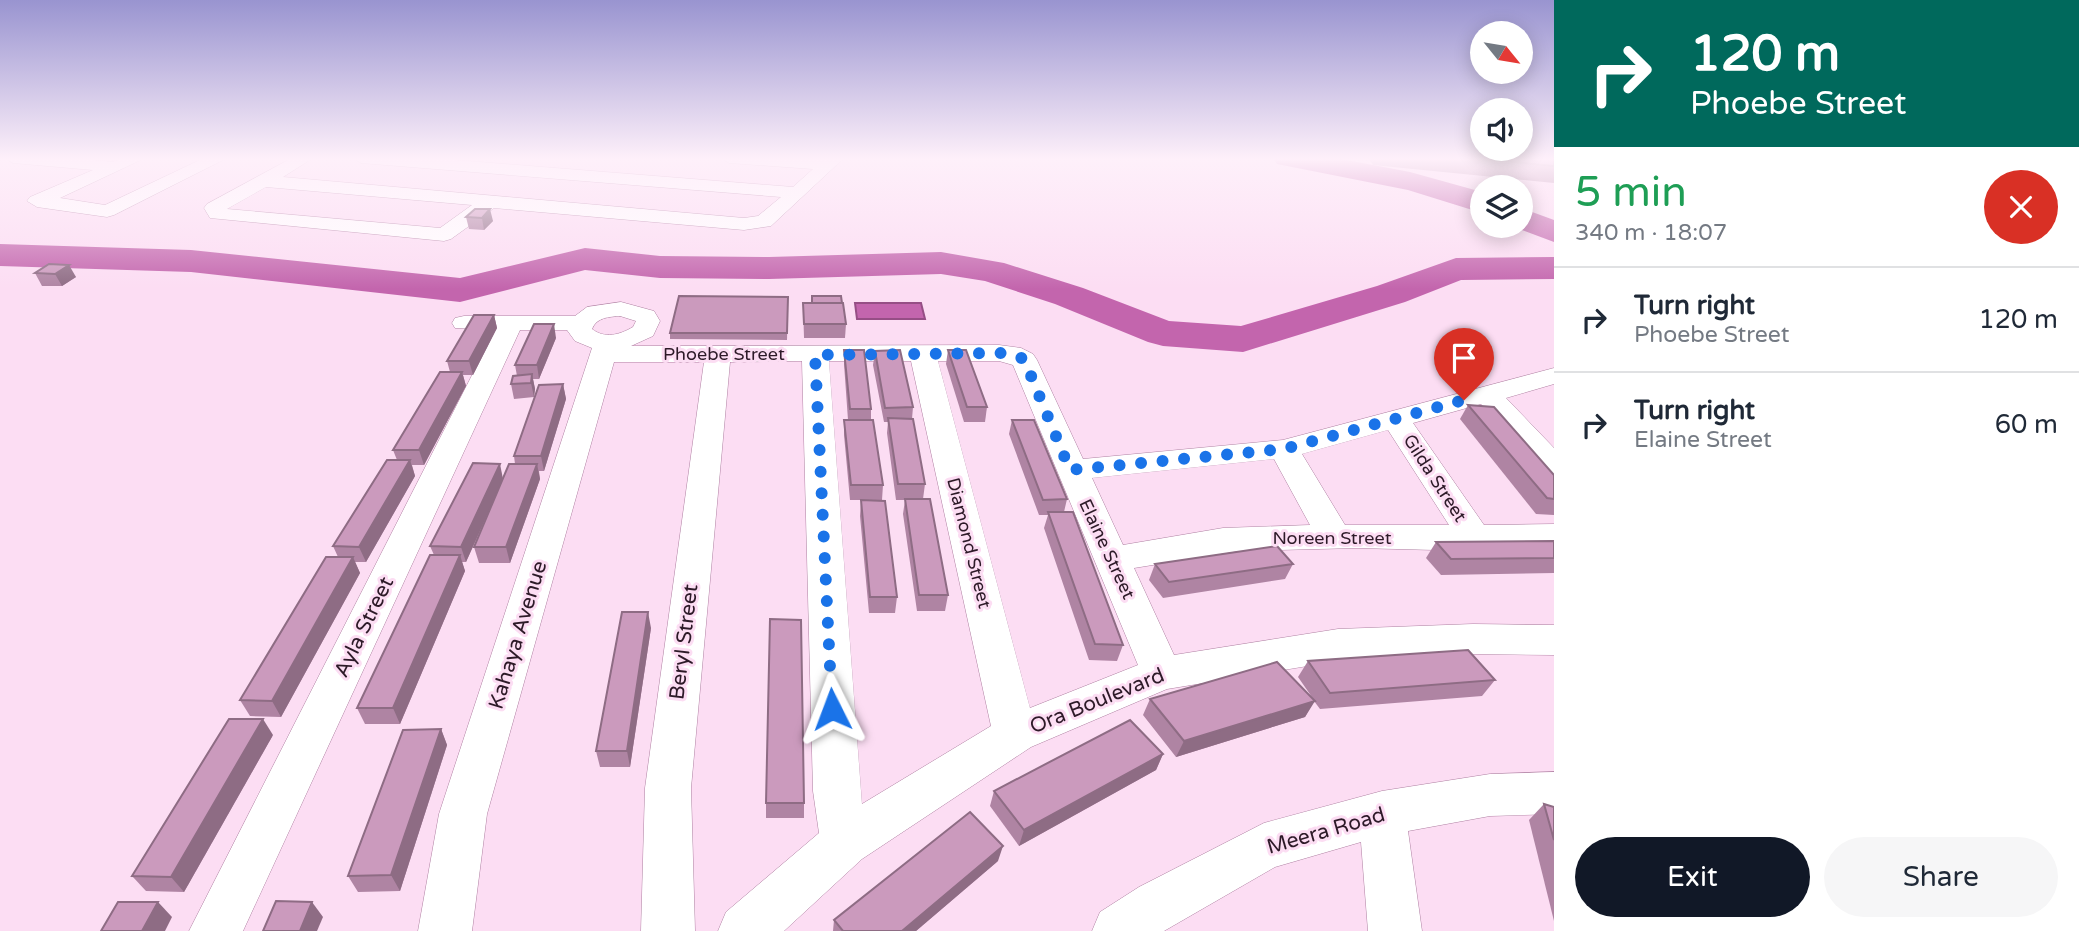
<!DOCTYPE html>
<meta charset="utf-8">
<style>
body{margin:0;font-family:"Varela Round",sans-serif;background:#f6f6f7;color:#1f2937;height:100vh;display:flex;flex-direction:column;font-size:26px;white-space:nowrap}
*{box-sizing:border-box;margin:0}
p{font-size:23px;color:#747a83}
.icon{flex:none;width:38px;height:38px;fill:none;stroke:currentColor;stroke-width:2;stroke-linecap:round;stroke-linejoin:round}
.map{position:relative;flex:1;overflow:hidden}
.drawer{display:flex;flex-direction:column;background:#fff;width:525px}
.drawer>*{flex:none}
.hud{background:#00695c;color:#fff;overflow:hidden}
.needle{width:46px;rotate:120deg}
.buttons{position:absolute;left:1470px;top:21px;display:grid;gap:14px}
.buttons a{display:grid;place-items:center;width:63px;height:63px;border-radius:50%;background:#fff;box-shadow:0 4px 18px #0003;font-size:35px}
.pin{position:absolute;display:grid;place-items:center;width:60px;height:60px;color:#fff;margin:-72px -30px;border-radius:50% 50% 50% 0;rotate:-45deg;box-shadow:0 0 7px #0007}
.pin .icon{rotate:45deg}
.me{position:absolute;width:77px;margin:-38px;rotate:357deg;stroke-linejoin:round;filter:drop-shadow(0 0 5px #0008)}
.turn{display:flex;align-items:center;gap:24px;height:147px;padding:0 21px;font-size:32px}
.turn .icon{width:91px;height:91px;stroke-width:2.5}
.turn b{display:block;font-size:49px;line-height:60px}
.round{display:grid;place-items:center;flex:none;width:74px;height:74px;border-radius:37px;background:#f6f6f7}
.overview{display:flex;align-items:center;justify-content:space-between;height:119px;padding:0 21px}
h1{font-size:42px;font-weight:600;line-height:52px;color:#1e9e55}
.cta{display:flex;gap:14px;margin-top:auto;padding:14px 21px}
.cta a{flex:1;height:80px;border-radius:42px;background:#111827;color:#fff;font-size:28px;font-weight:600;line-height:80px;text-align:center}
.cta a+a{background:#f6f6f7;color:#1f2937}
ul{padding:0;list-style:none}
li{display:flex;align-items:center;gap:21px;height:105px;padding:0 21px;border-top:2px solid #e0e1e3}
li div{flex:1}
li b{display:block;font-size:26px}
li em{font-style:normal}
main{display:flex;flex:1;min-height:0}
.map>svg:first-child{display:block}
.water{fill:#c365ad;stroke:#964e85;stroke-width:2}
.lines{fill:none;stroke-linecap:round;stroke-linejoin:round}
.river{fill:#c365ad;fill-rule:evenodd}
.street-casing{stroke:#af80a2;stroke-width:1}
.street{fill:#fff;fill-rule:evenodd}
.wall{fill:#af84a3}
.shaded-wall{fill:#8e6c84}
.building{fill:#cb9abd;stroke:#8e6c84;stroke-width:2}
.route{stroke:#1a73e8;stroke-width:12;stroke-dasharray:0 21.6}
.labels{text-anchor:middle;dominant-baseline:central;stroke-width:6;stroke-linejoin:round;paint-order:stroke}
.street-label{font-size:18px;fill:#2d1a28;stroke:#fcddf3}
.near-street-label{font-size:21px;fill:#2d1a28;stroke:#fcddf3}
</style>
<main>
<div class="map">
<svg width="1554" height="931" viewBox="0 0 1554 931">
<rect width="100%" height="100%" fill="#fcddf3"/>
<path class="water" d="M855,303H921L925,319H857Z"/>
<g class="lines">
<g class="river">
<path d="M1273,158H1336L1410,172L1482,192V213L1408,190L1277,164Z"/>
<path d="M1521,208L1554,220V242L1511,226H1521Z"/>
<path d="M0,244L191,250L460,278L585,248L660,256L769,257L941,252L1004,263L1083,288L1169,321L1241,326L1377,286L1456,258L1554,257V279L1461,280L1405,302L1243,352L1163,346L1148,342L1055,304L985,281L941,274L769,279L660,278L585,270L460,302L191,272L0,266Z"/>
</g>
<defs>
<g id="street">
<path d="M5,158H74L113,162L122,158H145L60,198L105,205L204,158H227L114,215L107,217L37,207L27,201L30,197L93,170L13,163Z"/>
<path d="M292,158H313L283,177L744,218L758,216L781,197L361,163L353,158H430L793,187L813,169L729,163L721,158H844L771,226L744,230L494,208L451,239L444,241L210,218L204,208L207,204ZM266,187L472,205L440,228L227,209Z"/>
<path d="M621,302L654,311L660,321L653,336L631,346L999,345L1021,348L1033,354L1037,360L1083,459L1283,440L1554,368V384L1506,398L1554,448V477L1543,474L1481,404L1413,423L1484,525L1554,524V548L1475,551L1357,548L1239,551L1134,568L1174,655L1338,629L1473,624L1554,625V655L1473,654L1338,661L1167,689L1031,747L862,859L784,931H718L726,912L819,833L813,791L802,361L730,362L691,788L695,931H641L645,788L704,362H614L487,814L472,931H418L439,814L592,348L575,341L567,330H520L243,931H189L495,330L455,328L452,323L455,318L464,316H575L587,307ZM620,316L636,321L633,327C619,335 605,339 592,329C597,317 609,317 620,316ZM829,361H911L991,726L862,804ZM938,361H999L1013,365L1138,665L1030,708ZM1388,430L1449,525H1345L1302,454ZM1274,459L1310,525L1223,528L1123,545L1092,478Z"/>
<path d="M1554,772V814L1490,816L1408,831L1422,931H1368L1361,842L1275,867L1164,931H1092L1100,912L1139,887L1264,823L1382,791L1490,774Z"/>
</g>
</defs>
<use href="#street" class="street-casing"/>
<use href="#street" class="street"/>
</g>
<g class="wall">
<path d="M1368,158H1554V183L1373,165Z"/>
<path d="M475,209L493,221L484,230L469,229L466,217Z"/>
<path d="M49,264L76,277L62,286H42L35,273Z"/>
<path d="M788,297L787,340L670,339V333Z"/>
<path d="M803,303L846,324L845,338H804Z"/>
<path d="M494,315L497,328L473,375H463L466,386L424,465H412L415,476L366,562H355L360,573L281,717L250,716L240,700L338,557L333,546L397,460L393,450L450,372L447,361Z"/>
<path d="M556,338L539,379H533L535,389L534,397L514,399L511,384L517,376L515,365Z"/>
<path d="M844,350L871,409V420L883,485L882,500H850L844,435V420H848L844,364Z"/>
<path d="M948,350L987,407L985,422H964L946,364Z"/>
<path d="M875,351L913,407L912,419L925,484L923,499L948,595L945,611H917L903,514L905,500H896L887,433L888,422H884L873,365Z"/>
<path d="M563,384L566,399L544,471H539L540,479L510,563H479L474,547L492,505L466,562H462L465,571L400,724H365L357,708L434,555L430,546L503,478L515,464L514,456Z"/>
<path d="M1468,405L1554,475V515L1536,514L1460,419Z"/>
<path d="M1012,420L1067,499L1064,512L1123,645L1117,661L1089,660L1044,528L1048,515H1039L1009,434Z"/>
<path d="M861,500L897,597L895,613H869L860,516Z"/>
<path d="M1554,541V573L1441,575L1426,558L1436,542Z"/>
<path d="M1155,564H1293L1285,579L1163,598L1149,580Z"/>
<path d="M651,628L630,767H600L596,751Z"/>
<path d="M1308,661L1495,680L1482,696L1320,709L1314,701L1305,717L1176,757L1143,715L1150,699L1314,700L1298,677Z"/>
<path d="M441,729L447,745L400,891L358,892L348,876Z"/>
<path d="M273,735L184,892L146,891L132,876Z"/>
<path d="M1163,754L1156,770L1019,846L990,806L994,791Z"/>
<rect x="766" y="803" width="38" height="15"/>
<path d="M1544,804L1554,807V921L1529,820Z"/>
<path d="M998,861L916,931H833L834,920Z"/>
</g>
<g class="shaded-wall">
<path d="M490,209L493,221L484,230L482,218Z"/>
<path d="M69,265L76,277L62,286L55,274Z"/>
<path d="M494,315L497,328L473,375L469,361Z"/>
<path d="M554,324L556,338L539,379L537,365Z"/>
<path d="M462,372L466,386L424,465L419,450Z"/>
<path d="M532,374L535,389L534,397L531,383Z"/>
<path d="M563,384L566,399L544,471L541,456Z"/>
<path d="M410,460L415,476L366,562L359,547Z"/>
<path d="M500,464L503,479L466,562L461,547Z"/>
<path d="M537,464L540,479L510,563L506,547Z"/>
<path d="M460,555L465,571L400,724L393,708Z"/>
<path d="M353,557L360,573L281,717L272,701Z"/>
<path d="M648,612L651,628L630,767L627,751Z"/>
<path d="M1315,701L1305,717L1176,757L1184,741Z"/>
<path d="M263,719L273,735L184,892L171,877Z"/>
<path d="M441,729L447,745L400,891L391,875Z"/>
<path d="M1163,754L1156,770L1019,846L1024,830Z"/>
<path d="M1003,846L998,861L916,931H902Z"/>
<path d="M158,902L172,917L165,931H142Z"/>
<path d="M312,902L323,917L317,931H300Z"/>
</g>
<g class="building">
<path d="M1472,158H1554V166Z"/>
<path d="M475,209H490L482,218L466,217Z"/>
<path d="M49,264L69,265L55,274L35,273Z"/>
<path d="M679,296L788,297L787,333H670Z"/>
<path d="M812,296H841L842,303H812Z"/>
<path d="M803,303H843L846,324H804Z"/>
<path d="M474,315H494L469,361H447Z"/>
<path d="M534,324H554L537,365H515Z"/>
<path d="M844,350H864L871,409H850Z"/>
<path d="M900,350L913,407L885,408L875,351Z"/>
<path d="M948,350H966L987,407H967Z"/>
<path d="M440,372H462L419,450H393Z"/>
<path d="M532,374L531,383L511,384L513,376Z"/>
<path d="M563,384L541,456H514L539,385Z"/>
<path d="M1468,405L1494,407L1554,475V499L1547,498Z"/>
<path d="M888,418L913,419L925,484H898Z"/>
<path d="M844,420H873L883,485H851Z"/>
<path d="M1012,420H1034L1067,499L1043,500Z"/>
<path d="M387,460H410L359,547L333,546Z"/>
<path d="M473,463L500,464L461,547L430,546Z"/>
<path d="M509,464H537L506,547H474Z"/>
<path d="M905,499H930L948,595H919Z"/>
<path d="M861,500L885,501L897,597H870Z"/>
<path d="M1048,512H1073L1123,645L1095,644Z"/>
<path d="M1554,541V558L1451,559L1436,542Z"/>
<path d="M1277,546L1293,564L1169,582L1155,564Z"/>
<path d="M430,555H460L393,708H357Z"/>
<path d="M326,557H353L272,701L240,700Z"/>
<path d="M622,612H648L627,751H596Z"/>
<path d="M770,619L801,620L804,803H766Z"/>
<path d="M1468,650L1495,680L1330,693L1308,661Z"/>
<path d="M1277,662L1315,701L1184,741L1150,699Z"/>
<path d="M229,719H263L171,877L132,876Z"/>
<path d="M1130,720L1163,754L1024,830L994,791Z"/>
<path d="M441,729L391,875L348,876L403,730Z"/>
<path d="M1544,804L1554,807V840Z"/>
<path d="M970,812L1003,846L902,931H843L834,920Z"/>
<path d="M276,901L312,902L300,931H263Z"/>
<path d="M118,902H158L142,931H101Z"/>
</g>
<linearGradient id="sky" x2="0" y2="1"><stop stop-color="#9994d0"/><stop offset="0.55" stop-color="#fef0fa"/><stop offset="1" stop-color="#fef0fa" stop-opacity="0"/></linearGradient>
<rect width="1554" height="289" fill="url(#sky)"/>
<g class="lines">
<path class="route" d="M832,709L815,355L999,353L1012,354L1024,359L1070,470L1284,449L1464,400"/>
</g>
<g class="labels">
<g class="street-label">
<text x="724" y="354">Phoebe Street</text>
<text transform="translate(1435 478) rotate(57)">Gilda Street</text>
<text x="1332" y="538">Noreen Street</text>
<text transform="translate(969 543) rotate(76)">Diamond Street</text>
<text transform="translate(1107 549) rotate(65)">Elaine Street</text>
</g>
<g class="near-street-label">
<text transform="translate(364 627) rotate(-64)">Ayla Street</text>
<text transform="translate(518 635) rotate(-73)">Kahaya Avenue</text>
<text transform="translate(684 642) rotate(-83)">Beryl Street</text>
<text transform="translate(1097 701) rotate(-22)">Ora Boulevard</text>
<text transform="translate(1326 831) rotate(-16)">Meera Road</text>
</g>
</g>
</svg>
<div class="buttons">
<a><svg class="needle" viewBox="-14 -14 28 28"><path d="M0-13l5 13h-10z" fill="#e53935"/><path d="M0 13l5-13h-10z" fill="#747a83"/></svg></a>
<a><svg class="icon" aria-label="sound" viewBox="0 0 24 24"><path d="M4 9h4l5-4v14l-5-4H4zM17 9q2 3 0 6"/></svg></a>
<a><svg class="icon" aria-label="layers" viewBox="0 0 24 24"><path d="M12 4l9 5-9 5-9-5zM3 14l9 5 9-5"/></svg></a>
</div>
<div class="pin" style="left:1464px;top:400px;background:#d93025"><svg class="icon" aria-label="arrive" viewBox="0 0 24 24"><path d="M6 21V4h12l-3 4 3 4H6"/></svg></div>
<svg class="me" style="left:832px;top:709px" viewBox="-20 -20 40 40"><path d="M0-17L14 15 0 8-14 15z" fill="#1a73e8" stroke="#fff" stroke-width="4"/></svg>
</div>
<section class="drawer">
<div class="hud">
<div class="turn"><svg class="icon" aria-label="right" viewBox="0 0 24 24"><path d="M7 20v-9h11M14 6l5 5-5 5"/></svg><div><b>120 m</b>Phoebe Street</div></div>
</div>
<div class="overview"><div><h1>5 min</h1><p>340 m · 18:07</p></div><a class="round" style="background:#d93025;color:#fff"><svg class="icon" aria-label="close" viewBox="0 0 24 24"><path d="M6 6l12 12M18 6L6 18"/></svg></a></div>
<ul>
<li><svg class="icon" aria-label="right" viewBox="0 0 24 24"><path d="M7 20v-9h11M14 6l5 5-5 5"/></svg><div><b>Turn right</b><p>Phoebe Street</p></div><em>120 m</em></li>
<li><svg class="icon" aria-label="right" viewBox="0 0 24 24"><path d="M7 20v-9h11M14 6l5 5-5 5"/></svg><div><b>Turn right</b><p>Elaine Street</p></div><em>60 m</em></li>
</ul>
<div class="cta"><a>Exit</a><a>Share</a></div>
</section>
</main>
